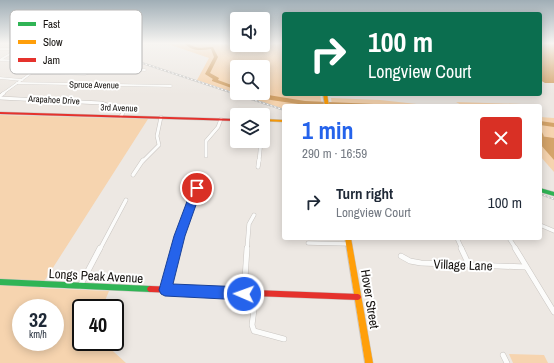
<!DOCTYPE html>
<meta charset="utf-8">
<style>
body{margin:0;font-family:"Archivo Narrow",sans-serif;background:#f2f2f3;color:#1f2937;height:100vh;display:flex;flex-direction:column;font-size:15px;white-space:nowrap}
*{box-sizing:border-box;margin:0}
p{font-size:13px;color:#747a83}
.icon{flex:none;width:22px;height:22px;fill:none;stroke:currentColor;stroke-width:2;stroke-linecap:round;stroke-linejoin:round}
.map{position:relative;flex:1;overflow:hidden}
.panel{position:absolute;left:282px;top:104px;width:260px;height:136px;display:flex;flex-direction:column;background:#fff;border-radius:4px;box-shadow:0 2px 10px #0003}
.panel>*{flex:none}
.top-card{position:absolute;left:282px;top:12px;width:260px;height:84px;border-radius:4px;box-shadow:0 2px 10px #0003;background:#0b6e4f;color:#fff;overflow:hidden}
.controls{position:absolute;left:230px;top:12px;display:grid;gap:8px}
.controls a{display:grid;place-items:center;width:40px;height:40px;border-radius:4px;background:#fff;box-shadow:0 2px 10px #0003;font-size:20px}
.speed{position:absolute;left:12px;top:299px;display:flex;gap:8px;font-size:20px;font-weight:700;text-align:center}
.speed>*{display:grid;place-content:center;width:52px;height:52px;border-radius:50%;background:#fff;box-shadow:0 2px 10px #0003;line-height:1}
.speed small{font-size:10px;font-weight:400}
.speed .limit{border:2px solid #111;border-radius:6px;background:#fff;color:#111}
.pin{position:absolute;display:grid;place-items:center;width:34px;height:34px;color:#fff;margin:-17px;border:2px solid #fff;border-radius:50%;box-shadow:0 1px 4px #0007}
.me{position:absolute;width:44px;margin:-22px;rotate:272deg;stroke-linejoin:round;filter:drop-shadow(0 0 3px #0008)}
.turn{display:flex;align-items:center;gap:14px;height:84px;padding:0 20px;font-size:18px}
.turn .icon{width:52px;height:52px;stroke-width:2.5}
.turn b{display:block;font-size:28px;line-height:34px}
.round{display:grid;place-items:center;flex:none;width:42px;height:42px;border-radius:4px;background:#f2f2f3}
.overview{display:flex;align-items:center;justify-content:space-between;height:68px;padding:0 20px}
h1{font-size:24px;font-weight:700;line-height:30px;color:#2563eb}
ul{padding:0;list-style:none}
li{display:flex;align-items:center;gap:12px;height:60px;padding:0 20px}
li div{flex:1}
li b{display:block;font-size:15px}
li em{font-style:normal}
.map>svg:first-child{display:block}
.green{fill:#f6d4af;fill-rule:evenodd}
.water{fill:#d4a46a}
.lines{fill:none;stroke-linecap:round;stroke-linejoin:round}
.canal{stroke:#d4a46a;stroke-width:3.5}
.river{fill:#d4a46a;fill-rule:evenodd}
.street-far3-casing{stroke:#c9c5c1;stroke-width:2.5}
.street-far2-casing{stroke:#c9c5c1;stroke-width:4}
.street-far1-casing{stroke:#c9c5c1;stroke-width:4.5}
.street-casing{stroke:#c9c5c1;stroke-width:6}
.fast-casing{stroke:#c9c5c1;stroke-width:1}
.slow-casing{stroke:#c9c5c1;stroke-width:1}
.jam-casing{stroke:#c9c5c1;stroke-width:1}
.street-far3{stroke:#fcfcfb;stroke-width:2}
.street-far2{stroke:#fcfcfb;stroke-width:3}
.street-far1{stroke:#fcfcfb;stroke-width:3.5}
.street{stroke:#fcfcfb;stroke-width:5}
.fast{fill:#30b455;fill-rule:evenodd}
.slow{fill:#ff9f0a;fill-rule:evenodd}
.jam{fill:#e5322d;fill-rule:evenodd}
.rail-casing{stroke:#c8c7c5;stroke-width:2}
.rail{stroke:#fff;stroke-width:1;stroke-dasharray:2;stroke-linecap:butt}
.route{fill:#2563eb;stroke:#184099}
.labels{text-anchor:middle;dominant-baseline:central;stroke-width:4;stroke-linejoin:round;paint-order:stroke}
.far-street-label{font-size:9px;fill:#15120f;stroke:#fff}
.near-street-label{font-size:13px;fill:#15120f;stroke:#fff}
.key{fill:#fff;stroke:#b9b8b7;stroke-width:1}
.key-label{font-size:11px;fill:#15120f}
</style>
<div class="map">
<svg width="554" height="363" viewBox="0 0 554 363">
<rect width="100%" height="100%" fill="#ede8e3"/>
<g class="green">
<path d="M165,43H237V45H263V43H284V94H320L322,106H284V109L197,80L209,58ZM237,67H263V93H237Z"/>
<path d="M331,98L380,100L435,106H332Z"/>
<path d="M456,102L522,104L535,106H463Z"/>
<path d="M0,115L148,119L40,288L109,291L102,308H81V342H103L126,363H0ZM21,308H55V342H21Z"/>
<path d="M540,117L554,118V172L540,156Z"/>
<path d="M509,354L544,355L548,363H513Z"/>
</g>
<g class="water">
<path d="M540,43H554V83H545L540,80Z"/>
<path d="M540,136L554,138V160L540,144Z"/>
</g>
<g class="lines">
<path class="canal" d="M540,132L542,136"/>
<g class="river">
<path d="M184,43H188C196,50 204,47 213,47L218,57L210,73L219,78L218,80L237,87V90L212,81V80L213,79L205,74L214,57L211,49C200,51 191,51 184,43Z"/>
<path d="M247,93H256L305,101L374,104L377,106L305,105L271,100Z"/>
<path d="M540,121L554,123V127L540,125Z"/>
</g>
<defs>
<g id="street-far3">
<path d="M0,49H35"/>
<path d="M58,54L86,55L129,69L145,70"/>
<path d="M0,60L25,45"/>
<path d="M1,60L18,61"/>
<path d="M86,66L94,58"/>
<path d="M31,73L85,74L112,64"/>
<path d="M0,78L22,80"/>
<path d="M17,83L171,86"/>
<path d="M2,94L73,43"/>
</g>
<g id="street-far2">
<path d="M0,96L4,93"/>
<path d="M0,98L101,103L122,110L123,113L121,116"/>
<path d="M206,156V141L218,127L221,119"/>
<path d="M143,161L159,145L157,136L161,117"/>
<path d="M259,161L261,141"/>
</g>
<g id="street-far1">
<path d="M258,167L259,160"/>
<path d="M133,175L143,160"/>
<path d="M540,225L554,231"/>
<path d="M457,238L462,249"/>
<path d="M509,238L516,249"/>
<path d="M308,243L350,244"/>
<path d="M100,249L126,200"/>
<path d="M176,249L200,178"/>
<path d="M247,249L249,224L254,215"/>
</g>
<g id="street">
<path d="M461,248L469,265"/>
<path d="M515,248L554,312"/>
<path d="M401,256L410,261L421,263L526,267"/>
<path d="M80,286L100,248"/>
<path d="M165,290L177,248"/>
<path d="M244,294L247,248"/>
<path d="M256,294L252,325L254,331L284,339"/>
<path d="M503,355L507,363"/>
</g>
<g id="fast">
<path d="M540,188L554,192V196L540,192Z"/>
<path d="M0,279L150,286L152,287L153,289L152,291L150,292L0,285Z"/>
</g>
<g id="slow">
<path d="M323,94H327L329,106H325Z"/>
<path d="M263,119L284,120V122L263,121Z"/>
<path d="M345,238H351L373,363H365Z"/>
</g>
<g id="jam">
<path d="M0,112L237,119V121L0,114Z"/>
<path d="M150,286L358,294L360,295L361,297L360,299L358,300L150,292L148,291L147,289L148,287Z"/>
</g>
</defs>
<use href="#street-far3" class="street-far3-casing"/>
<use href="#street-far2" class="street-far2-casing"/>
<use href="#street-far1" class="street-far1-casing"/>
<use href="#street" class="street-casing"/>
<use href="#fast" class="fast-casing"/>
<use href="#slow" class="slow-casing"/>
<use href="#jam" class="jam-casing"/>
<use href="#street-far3" class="street-far3"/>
<use href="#street-far2" class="street-far2"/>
<use href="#street-far1" class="street-far1"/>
<use href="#street" class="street"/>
<use href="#fast" class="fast"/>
<use href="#slow" class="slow"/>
<use href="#jam" class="jam"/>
<defs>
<g id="rail">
<path d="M60,43L103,50L284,110"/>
<path d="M540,194L554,199"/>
</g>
</defs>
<use href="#rail" class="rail-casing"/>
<use href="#rail" class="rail"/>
</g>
<linearGradient id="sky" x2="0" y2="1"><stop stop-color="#a0aeb6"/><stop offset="0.46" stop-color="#f7f5f2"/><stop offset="1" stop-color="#f7f5f2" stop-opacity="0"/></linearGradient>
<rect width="554" height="94" fill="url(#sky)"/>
<path class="route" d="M197,185L202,188L185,236L173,284L244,287L248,289L250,294L248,298L244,300L165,296L161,294L159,290L174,236L192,188Z"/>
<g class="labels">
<g class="far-street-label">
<text transform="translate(94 85) rotate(1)">Spruce Avenue</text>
<text transform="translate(54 100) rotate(3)">Arapahoe Drive</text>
<text transform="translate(119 108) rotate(2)">3rd Avenue</text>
</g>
<g class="near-street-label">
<text transform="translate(463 265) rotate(2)">Village Lane</text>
<text transform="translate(96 276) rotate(3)">Longs Peak Avenue</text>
<text transform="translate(370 299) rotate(81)">Hover Street</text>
</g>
</g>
<rect x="10" y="10" width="132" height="64" rx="6" class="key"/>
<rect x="18" y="22" width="18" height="4" fill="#30b455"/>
<rect x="18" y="40" width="18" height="4" fill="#ff9f0a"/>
<rect x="18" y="58" width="18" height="4" fill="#e5322d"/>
<g class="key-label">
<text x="43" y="28">Fast</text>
<text x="43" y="46">Slow</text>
<text x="43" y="64">Jam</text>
</g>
</svg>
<div class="controls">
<a><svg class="icon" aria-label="sound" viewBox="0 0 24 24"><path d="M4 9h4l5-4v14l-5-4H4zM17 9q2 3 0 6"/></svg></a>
<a><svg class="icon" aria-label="search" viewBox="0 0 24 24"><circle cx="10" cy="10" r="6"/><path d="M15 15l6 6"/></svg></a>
<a><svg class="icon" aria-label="layers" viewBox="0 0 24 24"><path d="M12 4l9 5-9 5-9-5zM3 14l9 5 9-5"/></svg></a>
</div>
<div class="speed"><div>32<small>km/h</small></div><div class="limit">40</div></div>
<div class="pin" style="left:197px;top:188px;background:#d93025"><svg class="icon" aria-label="arrive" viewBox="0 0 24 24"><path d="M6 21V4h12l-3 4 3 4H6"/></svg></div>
<svg class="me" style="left:244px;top:294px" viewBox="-20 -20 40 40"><circle r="17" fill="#2563eb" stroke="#fff" stroke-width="3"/><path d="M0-11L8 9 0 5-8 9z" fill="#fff"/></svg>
<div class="top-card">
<div class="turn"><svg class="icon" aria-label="right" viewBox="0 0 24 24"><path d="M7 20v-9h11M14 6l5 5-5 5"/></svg><div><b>100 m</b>Longview Court</div></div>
</div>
<section class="panel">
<div class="overview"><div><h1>1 min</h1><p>290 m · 16:59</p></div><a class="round" style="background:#d93025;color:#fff"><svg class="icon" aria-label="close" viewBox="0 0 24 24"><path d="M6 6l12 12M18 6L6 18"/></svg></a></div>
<ul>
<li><svg class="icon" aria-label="right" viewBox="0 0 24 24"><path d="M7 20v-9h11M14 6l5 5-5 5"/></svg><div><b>Turn right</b><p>Longview Court</p></div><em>100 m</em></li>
</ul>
</section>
</div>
